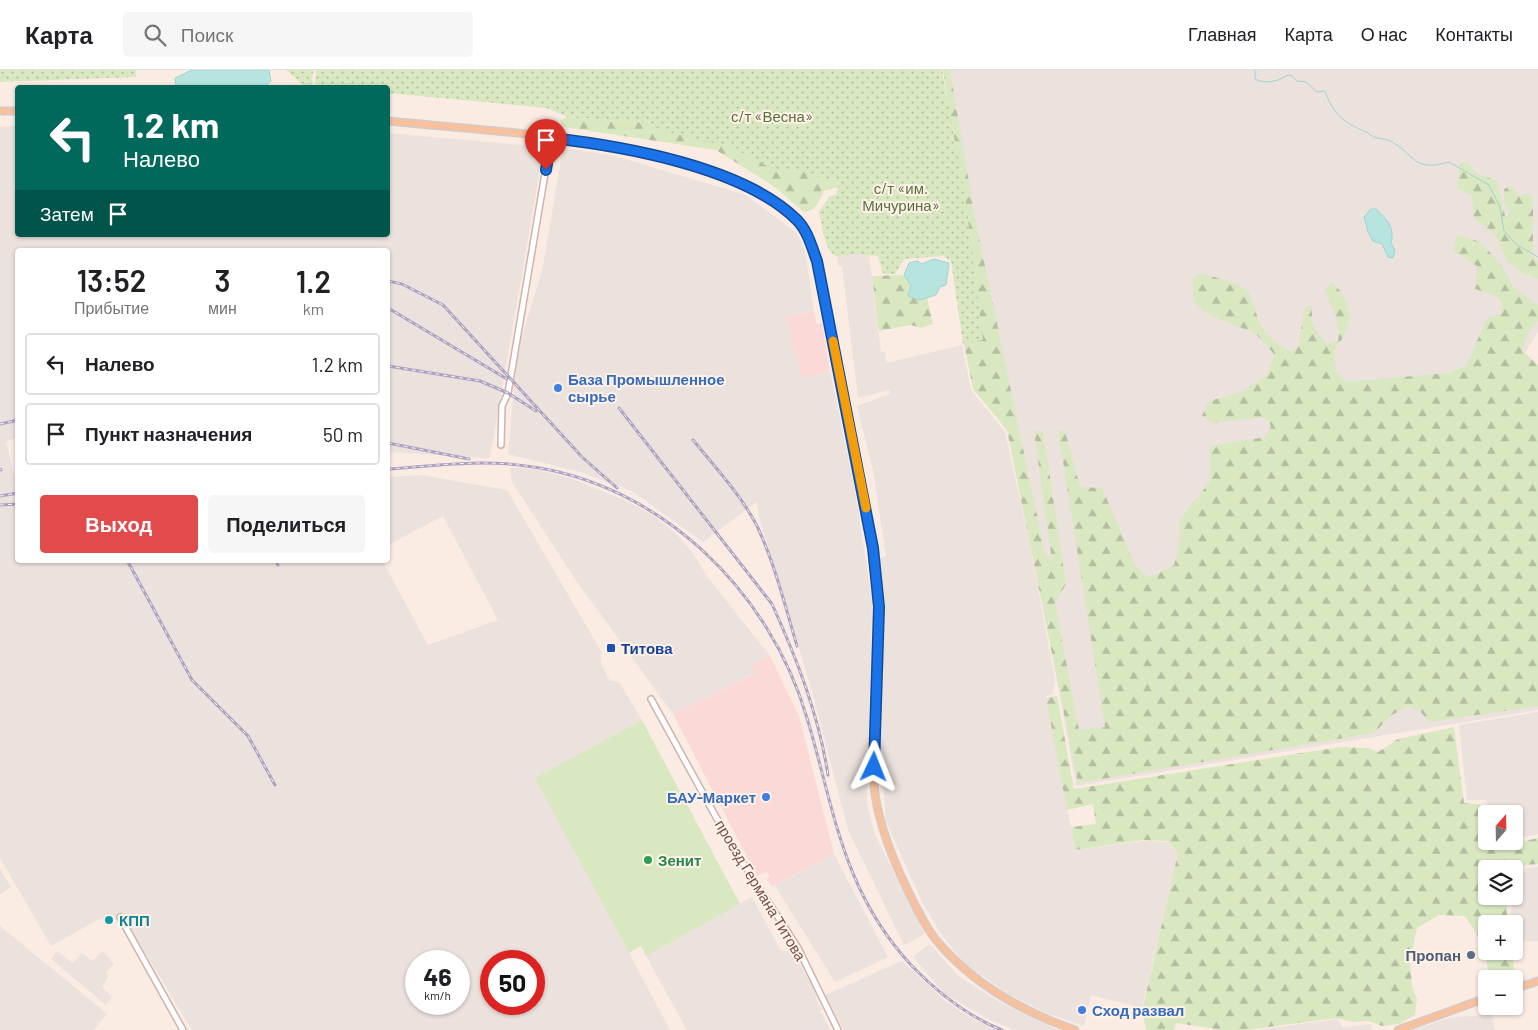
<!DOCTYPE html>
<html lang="ru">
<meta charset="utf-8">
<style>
body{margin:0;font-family:Barlow,sans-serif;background:#f6f6f6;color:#202124;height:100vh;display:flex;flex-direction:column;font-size:19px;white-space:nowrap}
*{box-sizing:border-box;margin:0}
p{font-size:16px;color:#757577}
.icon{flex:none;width:28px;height:28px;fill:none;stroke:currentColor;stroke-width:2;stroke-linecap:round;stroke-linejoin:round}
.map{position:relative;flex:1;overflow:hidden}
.drawer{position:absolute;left:15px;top:178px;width:375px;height:315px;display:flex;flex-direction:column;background:#fff;border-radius:5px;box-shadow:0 1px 4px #0004}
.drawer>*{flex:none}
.top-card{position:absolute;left:15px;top:15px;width:375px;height:152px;border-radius:5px;box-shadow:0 1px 4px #0004;background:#00695c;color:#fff;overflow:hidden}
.needle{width:32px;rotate:20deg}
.controls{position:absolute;left:1478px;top:735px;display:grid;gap:10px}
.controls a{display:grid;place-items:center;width:45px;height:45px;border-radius:5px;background:#fff;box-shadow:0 1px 4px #0004;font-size:25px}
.speed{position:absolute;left:405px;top:880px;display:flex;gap:10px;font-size:25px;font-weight:700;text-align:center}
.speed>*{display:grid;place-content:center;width:65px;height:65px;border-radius:50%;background:#fff;box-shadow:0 1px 4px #0004;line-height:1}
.speed small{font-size:12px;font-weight:400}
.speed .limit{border:8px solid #d22;background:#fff;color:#111}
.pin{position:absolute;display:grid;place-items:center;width:42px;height:42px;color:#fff;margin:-51px -21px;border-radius:50% 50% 50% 0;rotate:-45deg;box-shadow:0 0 5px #0007}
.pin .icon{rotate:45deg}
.me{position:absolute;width:55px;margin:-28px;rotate:2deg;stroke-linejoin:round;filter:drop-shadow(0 0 4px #0008)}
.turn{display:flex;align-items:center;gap:18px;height:105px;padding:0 25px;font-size:22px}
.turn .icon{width:65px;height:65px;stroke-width:2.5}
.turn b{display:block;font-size:35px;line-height:42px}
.then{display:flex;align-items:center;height:48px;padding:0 25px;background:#0003;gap:10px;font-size:19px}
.eta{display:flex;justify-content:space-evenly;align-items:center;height:85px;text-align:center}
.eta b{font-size:30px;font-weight:600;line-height:35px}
.primary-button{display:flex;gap:10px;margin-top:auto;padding:10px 25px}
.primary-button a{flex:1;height:58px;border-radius:5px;background:#e24b4c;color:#fff;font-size:20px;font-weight:600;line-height:58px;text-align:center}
.primary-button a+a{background:#f6f6f6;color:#202124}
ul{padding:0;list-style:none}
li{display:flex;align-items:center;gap:15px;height:62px;margin:0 10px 8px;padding:0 15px;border:2px solid #e0e0e0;border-radius:5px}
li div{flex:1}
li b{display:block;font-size:19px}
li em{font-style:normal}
header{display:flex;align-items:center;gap:30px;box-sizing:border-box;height:70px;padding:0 25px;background:#fff;border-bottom:1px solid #e0e0e0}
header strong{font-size:24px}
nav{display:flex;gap:28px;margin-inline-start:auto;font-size:18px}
.search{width:350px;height:45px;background:#f6f6f6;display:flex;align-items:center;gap:12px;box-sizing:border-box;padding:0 18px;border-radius:5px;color:#757577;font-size:19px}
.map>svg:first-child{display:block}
.commercial{fill:#fbd9d6}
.industrial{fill:#ebe1dd;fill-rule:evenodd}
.forest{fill:url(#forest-firs)}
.park{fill:url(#park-dots)}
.pitch{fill:#dae8c2}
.water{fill:#b8e4e0;stroke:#9ed5d1}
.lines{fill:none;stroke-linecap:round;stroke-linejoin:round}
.stream{stroke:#9ed5d1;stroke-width:1}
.minor-casing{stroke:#ceb4ad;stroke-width:8}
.major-casing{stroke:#d5cac9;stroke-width:9}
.minor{stroke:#fff;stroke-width:5}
.major{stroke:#f8c19d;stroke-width:6}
.rail-casing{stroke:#aca2c4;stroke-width:3}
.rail{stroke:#fef1e8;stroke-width:1;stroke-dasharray:4;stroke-linecap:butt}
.route-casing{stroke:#114b97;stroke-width:12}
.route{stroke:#1a73e8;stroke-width:9}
.slow{stroke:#f59e0b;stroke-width:9}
.shop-dot{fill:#3f7fe0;stroke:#fef1e8;stroke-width:2}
.transit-dot{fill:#1a4fb4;stroke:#fef1e8;stroke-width:2}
.leisure-dot{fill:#2e9e5b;stroke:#fef1e8;stroke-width:2}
.culture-dot{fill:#0f9aa8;stroke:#fef1e8;stroke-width:2}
.service-dot{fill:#5c6f8a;stroke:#fef1e8;stroke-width:2}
.labels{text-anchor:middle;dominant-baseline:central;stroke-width:4;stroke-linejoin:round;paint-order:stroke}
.park-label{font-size:15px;fill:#5a7240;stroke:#fef1e8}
.shop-label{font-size:15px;font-weight:bold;fill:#366cbe;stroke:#fef1e8;text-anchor:start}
.transit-label{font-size:15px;font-weight:bold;fill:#164399;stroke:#fef1e8;text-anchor:start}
.leisure-label{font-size:15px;font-weight:bold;fill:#27864d;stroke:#fef1e8;text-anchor:start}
.street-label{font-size:15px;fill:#724f4a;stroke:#fef1e8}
.culture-label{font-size:15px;font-weight:bold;fill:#0d838f;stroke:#fef1e8;text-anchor:start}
.service-label{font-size:15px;font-weight:bold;fill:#4e5e75;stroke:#fef1e8;text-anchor:end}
</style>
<header>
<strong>Карта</strong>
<div class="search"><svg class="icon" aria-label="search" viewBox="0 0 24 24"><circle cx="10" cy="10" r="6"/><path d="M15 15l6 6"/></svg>Поиск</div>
<nav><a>Главная</a><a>Карта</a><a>О нас</a><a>Контакты</a></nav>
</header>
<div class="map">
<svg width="1538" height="960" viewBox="0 0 1538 960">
<defs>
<pattern id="forest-firs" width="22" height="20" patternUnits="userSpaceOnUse" patternTransform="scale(1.25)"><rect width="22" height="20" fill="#dae8c2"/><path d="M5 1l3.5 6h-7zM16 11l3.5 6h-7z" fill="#b5bea0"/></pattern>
<pattern id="park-dots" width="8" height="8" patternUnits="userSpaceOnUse" patternTransform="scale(1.25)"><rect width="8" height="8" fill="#dae8c2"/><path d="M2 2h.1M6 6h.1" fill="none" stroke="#b5bea0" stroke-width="1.8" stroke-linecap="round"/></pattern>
</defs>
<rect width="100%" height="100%" fill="#fbece3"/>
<g class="commercial">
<path d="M814,241L817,254L822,253L830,302L802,308L786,247Z"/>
<path d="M770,586L799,646L834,784L772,817L766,809L770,807L767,802L757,806L673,644L754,604L751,595Z"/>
</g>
<g class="industrial">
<path d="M948,0H1538V262L1517,295L1538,438V640L1076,716Z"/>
<path d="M17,56L18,165H388V63L544,77L490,388L388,382V180H18L17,367L6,372L17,416L18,490H382L428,575L498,550L443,446L388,475V407L422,405L507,420L601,581V594L610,611L619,612L642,650L536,708L670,960H192L123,846L106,855L101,848L51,876L0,788V57ZM416,891H459V934H416ZM491,891H534V934H491Z"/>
<path d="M563,78L612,85L746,125L797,163L805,181L814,241L786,247L802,308L830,302L854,415L872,531L867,733L875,765L925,864L904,875L848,760L812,621L759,447L757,432L703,472L632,421L580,402L508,384L515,306L521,268L542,202Z"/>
<path d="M862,183V185L869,184L881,282H885L886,293L962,275L971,320L1005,362L1028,465L1055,609L1053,624L1046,626L1075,780L1143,771L1167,772L1178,783L1142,938L1091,925L1084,956L1044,942L1010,925L965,894L941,864L922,832L886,751L880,670L884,534L880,488L886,486L873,400L857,336L890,324L889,320L858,328L842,196H838L837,186Z"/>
<path d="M510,397L537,400L570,408L629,432L657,448L675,463L692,482L707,506L770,586L751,595L755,603L673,644L575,509L512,412Z"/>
<path d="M1538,642V764L1514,769V744H1490L1486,730H1467L1459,655Z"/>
<path d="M834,784L888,887L835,912L775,816Z"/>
<path d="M1538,797V871L1514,872V854H1511L1510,851L1514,815L1527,798Z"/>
<path d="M0,799L11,817L0,824Z"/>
<path d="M752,827L781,881H792L816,922V929L822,940L820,941L830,960H687L646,886Z"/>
<path d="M0,856L107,944L93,960H0Z"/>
<path d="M930,874L958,906L1000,932L1058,960H1014L988,949L945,924L913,887Z"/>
<path d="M57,881L73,893L82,883L92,891L103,881L114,894L106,902L108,907L102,917L112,927L106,935L51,889Z"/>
<path d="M902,891L945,931L973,949L999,960H844L825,925Z"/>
<path d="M1492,944L1495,960H1413L1449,948Z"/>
<path d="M1338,949L1342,957L1371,954L1372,960H1257Z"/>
</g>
<g class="forest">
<path d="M943,0H950L975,148L1045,484L1052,491L1034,361H1043L1066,514L1055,533L1079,660L1105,657L1058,360L1065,361L1080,417L1102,418L1135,495L1149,508L1174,495L1179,477V450L1210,412V376L1266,367L1271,356L1265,347L1212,353L1202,346L1209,331L1241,322L1268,304L1274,284L1255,263L1209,245L1194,232L1193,208L1201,203L1234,213L1248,221C1261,254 1259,264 1293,282L1298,276L1305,237L1312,236C1311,254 1315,262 1328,274L1338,271C1341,250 1331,238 1325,219L1332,212C1355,234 1355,256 1334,279L1336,301L1347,312L1447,303L1466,296L1487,248L1502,244V232L1493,225L1475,219L1477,196L1453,181L1457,164L1480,172L1500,193L1514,218L1538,235V251L1530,259L1522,279L1538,296V636L1429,652L1420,641L1408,636L1392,645L1374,663L1078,713L1007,360L973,319L964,274L952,185L966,152Z"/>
<path d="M567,47L651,53L659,60L810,75L819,108L839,110L838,117L824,121C819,131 816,141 804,142L773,116L716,80L564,57L560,50Z"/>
<path d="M1468,92L1476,103L1497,111L1505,146L1508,147L1510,142L1504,131V119L1511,116L1518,126L1527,123L1533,127V186L1538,192V209L1522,203L1506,190L1496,166L1474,148L1472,126L1457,118L1460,94Z"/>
<path d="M904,205L911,214L909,226L919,230L927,227L933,254L921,258L911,255L879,261L872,206Z"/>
<path d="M1057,626L1074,719L1340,677L1369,678L1378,682L1398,669L1454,657L1464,733L1485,735L1486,771H1492L1494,778L1538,768V794L1525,795L1514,810V799H1486V826H1507V854H1486V881H1513L1514,907L1494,909L1489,904L1483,874L1465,846L1439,845L1417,858L1410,892L1412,916L1417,929L1415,945L1399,954L1382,956L1369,951L1352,952L1337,948L1246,960H1222L1176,953L1174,960H1146L1142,941L1178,783L1167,771L1143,770L1075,780L1071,757L1096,754L1093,734L1067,740L1046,628Z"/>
</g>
<g class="park">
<path d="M0,0H136V7L0,12Z"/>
<path d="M286,0H313L312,17H306Z"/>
<path d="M316,0H942L965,126L983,270L963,274L951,191L943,186L904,189L895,204H883L878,186L862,185L861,183C854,184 844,187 837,186C824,183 822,153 819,142L829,127L837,124L839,110L819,108L806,99L779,102L731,77L659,60L651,53L567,47L547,38L388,23V18L315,16Z"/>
</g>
<path class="pitch" d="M642,650L740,834L646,886L641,876L629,883L535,708Z"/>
<g class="water">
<path d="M192,0H269L271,11L264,17H176L175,8Z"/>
<path d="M1371,139H1376C1387,149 1395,158 1391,173L1395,180L1393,188L1388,187L1382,174L1373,171L1368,162L1364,147Z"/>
<path d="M934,189L949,193L946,215L940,217L936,225L919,230L908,226L911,215L904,205L909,193L917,191L922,194Z"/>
</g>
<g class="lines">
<path class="stream" d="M1255,0V9C1266,15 1278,11 1288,5L1292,6L1297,11L1306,12L1317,22L1325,21C1333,44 1343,52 1364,61C1369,63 1372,67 1377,68C1381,69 1385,69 1388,70C1416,83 1411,103 1449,92L1489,115L1500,137L1504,161L1516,174L1538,187"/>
<defs>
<g id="minor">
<path d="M501,375L502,336L508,323L551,68"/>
<path d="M651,629L732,776L798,878L838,960"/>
<path d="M120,847L183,960"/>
</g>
<g id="major">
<path d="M0,41H18"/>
<path d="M388,51C505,63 631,65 740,114C760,123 782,134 797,150C808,161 812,178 817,191L873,478L879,537L874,716C877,747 888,777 901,806C911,827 922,852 936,870C972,913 1023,942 1075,960"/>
<path d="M1514,919L1538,911"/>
<path d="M1398,960L1486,928"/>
</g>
</defs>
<use href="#minor" class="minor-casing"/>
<use href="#major" class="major-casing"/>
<use href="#minor" class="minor"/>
<use href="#major" class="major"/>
<defs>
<g id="rail">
<path d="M388,211L402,214L443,235L582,387L617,418"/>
<path d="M388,238L507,309"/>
<path d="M388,296L480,311L508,323L536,341"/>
<path d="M619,338L772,534C797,589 819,646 828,705"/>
<path d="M0,354L18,350"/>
<path d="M693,370C715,397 741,425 757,456C775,494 785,536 797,576"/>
<path d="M388,373L469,389"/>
<path d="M0,399L1,400"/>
<path d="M388,399C433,396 480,389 526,396C660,413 770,521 807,648C835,741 842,821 912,896C938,923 967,946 1002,960"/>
<path d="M0,426L18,423"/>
<path d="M0,435L18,434"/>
<path d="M127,490L192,610L248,666L275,715"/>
<path d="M275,490L278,495"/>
</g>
</defs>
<use href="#rail" class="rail-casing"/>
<use href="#rail" class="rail"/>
</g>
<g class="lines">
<defs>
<path id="route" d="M546,100L551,68C623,76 744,97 797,150C808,161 812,178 817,191L873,478L879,537L874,697"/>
</defs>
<use href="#route" class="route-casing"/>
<use href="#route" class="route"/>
<path class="slow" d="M833,271L866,438"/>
</g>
<g class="shop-dot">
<circle cx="558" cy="318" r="5"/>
<circle cx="766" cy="727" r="5"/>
<circle cx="1082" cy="940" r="5"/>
</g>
<rect class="transit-dot" x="606" y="573" width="10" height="10" rx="2.5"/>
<circle class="leisure-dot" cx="648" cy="790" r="5"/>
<circle class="culture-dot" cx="109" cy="850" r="5"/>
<circle class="service-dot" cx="1471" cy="885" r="5"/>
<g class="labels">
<g class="park-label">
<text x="772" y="46">с/т «Весна»</text>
<text x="901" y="118">с/т «им.<tspan x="901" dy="17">Мичурина»</tspan></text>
</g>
<g class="shop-label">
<text x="568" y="309">База Промышленное<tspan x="568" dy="17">сырье</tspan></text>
<text x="756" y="727" text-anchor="end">БАУ-Маркет</text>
<text x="1092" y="940">Сход развал</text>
</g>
<g class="transit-label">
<text x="621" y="578">Титова</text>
</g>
<g class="leisure-label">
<text x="658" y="790">Зенит</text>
</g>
<g class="street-label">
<text transform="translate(761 820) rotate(59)">проезд Германа Титова</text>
</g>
<g class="culture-label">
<text x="119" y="850">КПП</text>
</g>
<g class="service-label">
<text x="1461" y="885">Пропан</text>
</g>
</g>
</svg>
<div class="controls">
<a><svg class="needle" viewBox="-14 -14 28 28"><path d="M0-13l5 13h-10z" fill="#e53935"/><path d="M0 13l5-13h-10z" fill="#757577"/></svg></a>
<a><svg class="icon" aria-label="layers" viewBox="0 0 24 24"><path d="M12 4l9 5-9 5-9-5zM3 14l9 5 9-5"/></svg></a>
<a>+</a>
<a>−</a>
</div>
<div class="speed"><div>46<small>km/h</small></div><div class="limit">50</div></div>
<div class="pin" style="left:546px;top:100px;background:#d93025"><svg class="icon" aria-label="arrive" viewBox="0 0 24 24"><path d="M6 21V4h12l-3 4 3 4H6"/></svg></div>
<svg class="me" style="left:874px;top:697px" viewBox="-20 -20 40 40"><path d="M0-17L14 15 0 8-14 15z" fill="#1a73e8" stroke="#fff" stroke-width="4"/></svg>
<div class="top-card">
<div class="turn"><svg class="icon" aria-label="left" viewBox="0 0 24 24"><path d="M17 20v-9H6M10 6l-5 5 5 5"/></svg><div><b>1.2 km</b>Налево</div></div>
<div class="then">Затем<svg class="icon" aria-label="arrive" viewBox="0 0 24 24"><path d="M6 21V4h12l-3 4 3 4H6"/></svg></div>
</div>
<section class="drawer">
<div class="eta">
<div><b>13:52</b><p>Прибытие</p></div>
<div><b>3</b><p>мин</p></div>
<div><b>1.2</b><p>km</p></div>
</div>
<ul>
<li><svg class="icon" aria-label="left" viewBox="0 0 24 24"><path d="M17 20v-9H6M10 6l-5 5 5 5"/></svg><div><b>Налево</b></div><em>1.2 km</em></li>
<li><svg class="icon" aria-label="arrive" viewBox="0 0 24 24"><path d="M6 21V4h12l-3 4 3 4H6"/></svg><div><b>Пункт назначения</b></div><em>50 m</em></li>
</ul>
<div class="primary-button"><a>Выход</a><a>Поделиться</a></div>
</section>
</div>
